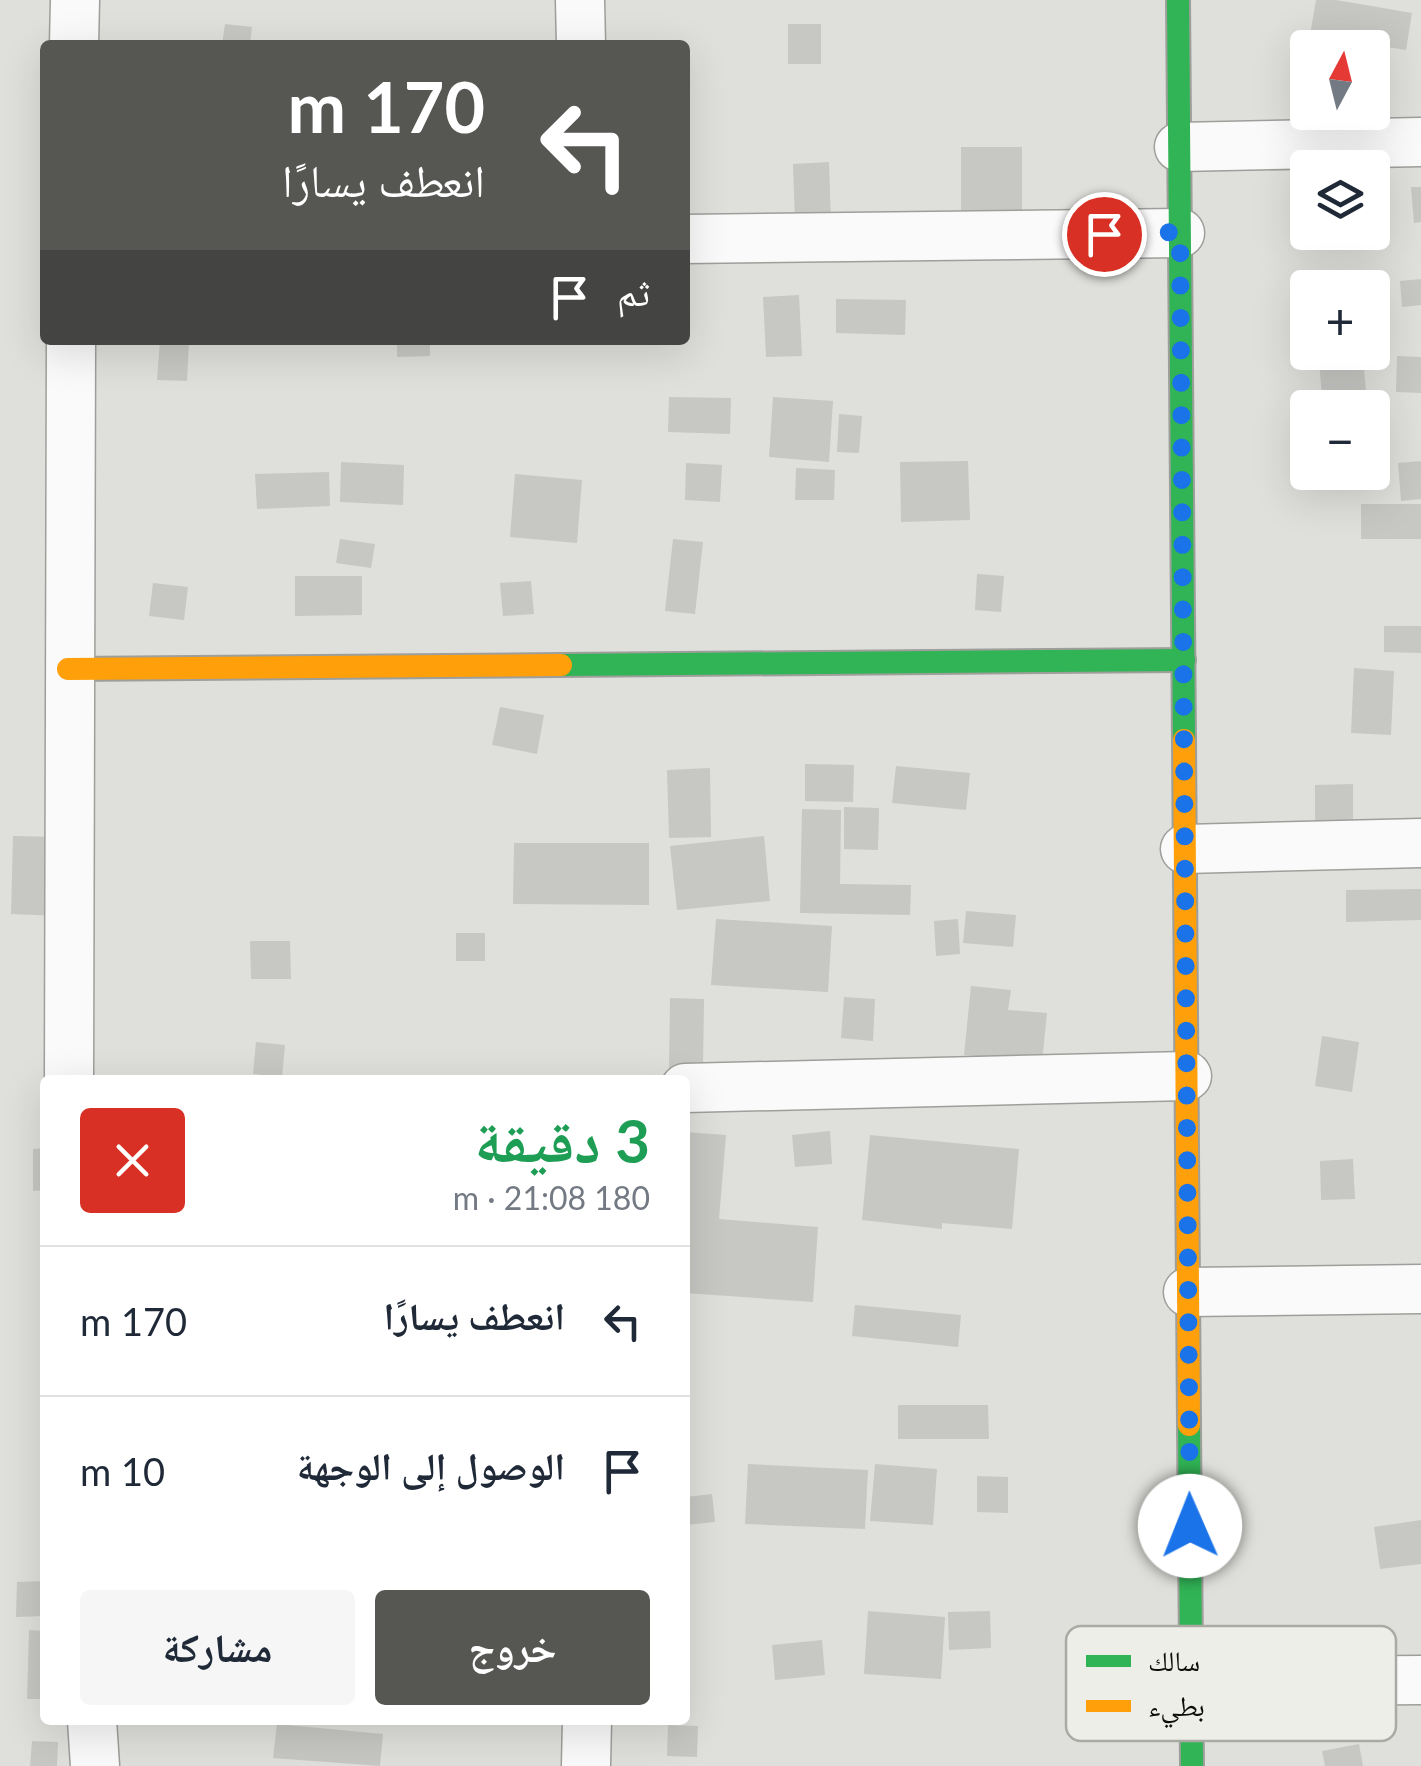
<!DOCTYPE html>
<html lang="ar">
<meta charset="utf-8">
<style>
body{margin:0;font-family:Lato,"Noto Naskh Arabic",sans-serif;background:#f6f6f7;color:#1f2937;direction:rtl;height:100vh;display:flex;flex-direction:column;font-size:38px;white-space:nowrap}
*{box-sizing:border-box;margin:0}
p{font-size:32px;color:#747a83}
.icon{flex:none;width:55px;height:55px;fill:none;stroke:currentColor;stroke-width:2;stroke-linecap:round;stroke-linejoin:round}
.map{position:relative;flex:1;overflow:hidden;direction:ltr}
.details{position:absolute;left:40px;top:1075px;width:650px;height:650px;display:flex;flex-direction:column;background:#fff;border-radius:10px;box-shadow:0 10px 40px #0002;direction:rtl}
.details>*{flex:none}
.banner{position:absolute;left:40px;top:40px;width:650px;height:305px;border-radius:10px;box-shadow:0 10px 40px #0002;direction:rtl;background:#565753;color:#fff;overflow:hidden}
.needle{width:65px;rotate:7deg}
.fabs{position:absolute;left:1290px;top:30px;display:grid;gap:20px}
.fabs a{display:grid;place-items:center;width:100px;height:100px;border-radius:10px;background:#fff;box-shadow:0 10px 40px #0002;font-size:50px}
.pin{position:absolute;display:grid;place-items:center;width:85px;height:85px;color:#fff;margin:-42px;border:5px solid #fff;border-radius:50%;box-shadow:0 2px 10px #0007}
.me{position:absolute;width:110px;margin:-55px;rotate:359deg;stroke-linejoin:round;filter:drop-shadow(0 0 8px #0008)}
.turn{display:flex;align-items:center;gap:35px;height:210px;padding:0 40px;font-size:45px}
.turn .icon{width:130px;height:130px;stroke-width:2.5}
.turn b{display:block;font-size:70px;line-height:85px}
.then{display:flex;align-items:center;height:95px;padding:0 40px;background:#0003;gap:20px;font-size:38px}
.round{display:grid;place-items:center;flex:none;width:105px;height:105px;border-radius:10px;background:#f6f6f7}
.headline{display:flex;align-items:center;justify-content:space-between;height:170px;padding:0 40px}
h1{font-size:60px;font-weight:700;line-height:75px;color:#1e9e55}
.action{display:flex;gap:20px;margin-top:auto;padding:20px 40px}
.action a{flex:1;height:115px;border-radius:10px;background:#565753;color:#fff;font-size:40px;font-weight:700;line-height:115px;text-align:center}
.action a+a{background:#f6f6f7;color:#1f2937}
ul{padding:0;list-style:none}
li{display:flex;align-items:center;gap:30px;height:150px;padding:0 40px;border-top:2px solid #e0e1e3}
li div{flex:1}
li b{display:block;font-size:38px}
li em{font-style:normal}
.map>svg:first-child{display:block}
.building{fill:#c7c7c4}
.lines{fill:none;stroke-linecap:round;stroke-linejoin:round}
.street-casing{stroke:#9e9f9b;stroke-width:51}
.fast-casing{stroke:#9e9f9b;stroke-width:26}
.slow-casing{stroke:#9e9f9b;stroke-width:26}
.street{stroke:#fafafa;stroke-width:48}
.fast{stroke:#30b455;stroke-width:22}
.slow{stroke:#ff9f0a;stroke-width:22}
.route{stroke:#1a73e8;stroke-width:18;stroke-dasharray:0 32.4}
.key{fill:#edeee7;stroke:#aaaaa5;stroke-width:2.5}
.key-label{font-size:28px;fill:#0d0d0a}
</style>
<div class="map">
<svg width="1421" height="1766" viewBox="0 0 1421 1766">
<rect width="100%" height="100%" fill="#dfe0db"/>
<g class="building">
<path d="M1316,0H1336L1412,13L1406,50L1310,35Z"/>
<path d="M225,24L252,27L250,45H222Z"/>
<rect x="788" y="24" width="33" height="40"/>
<rect x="961" y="147" width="61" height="69"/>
<path d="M829,162L831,222L795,223L793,164Z"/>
<path d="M1411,187H1421V222L1414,223Z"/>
<path d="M1421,279V305L1402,307L1400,281Z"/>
<path d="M799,295L802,356L766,357L763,297Z"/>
<path d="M836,299L906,300L905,335L836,333Z"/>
<path d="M160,340H189L187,381L157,380Z"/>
<path d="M397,340H430V356L397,357Z"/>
<path d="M1363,356L1366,392L1322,396L1319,361Z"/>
<path d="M1397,356L1421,357V393L1396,392Z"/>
<path d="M669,397L731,398L730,434L668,432Z"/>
<path d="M773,397L833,401L829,462L769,457Z"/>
<path d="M839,414L862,416L859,453L837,452Z"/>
<path d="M968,461L970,520L901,522L900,462Z"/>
<path d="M1421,461V499L1401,501L1398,463Z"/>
<path d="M341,462L404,465L403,505L340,502Z"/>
<path d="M686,463L722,465L720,502L685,500Z"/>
<path d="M796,468L835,470L834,500H795Z"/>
<path d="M329,472L330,506L257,509L255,474Z"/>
<path d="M515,474L582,480L577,543L510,537Z"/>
<rect x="1361" y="504" width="60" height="35"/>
<path d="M340,539L375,544L371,568L336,563Z"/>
<path d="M673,539L703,542L695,614L665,611Z"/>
<path d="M977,574L1004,576L1001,612L975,610Z"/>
<path d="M295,576H362V615L295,616Z"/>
<path d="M531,581L534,614L503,616L500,583Z"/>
<path d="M153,583L188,587L184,620L149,616Z"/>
<path d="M1384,626H1421V653L1384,652Z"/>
<path d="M1354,668L1394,671L1391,735L1351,733Z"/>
<path d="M500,707L544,715L537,754L492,745Z"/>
<path d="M805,764L854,765L853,802L805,801Z"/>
<path d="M896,766L970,773L966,810L892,803Z"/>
<path d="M710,768L711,837L669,838L667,770Z"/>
<path d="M1353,784V826L1315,827V785Z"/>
<path d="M844,807L879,808L878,850L844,849Z"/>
<path d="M802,809L841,810L840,884L911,885L910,915L800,913Z"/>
<path d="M13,836L59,837L58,916L11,914Z"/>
<path d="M764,836L770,901L677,910L670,846Z"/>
<path d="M514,843H649V905L513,904Z"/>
<path d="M1421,889V920L1346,922V890Z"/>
<path d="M966,911L1016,915L1013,947L963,943Z"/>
<path d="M716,919L832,926L828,992L711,985Z"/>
<path d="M958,919L960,954L936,956L934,921Z"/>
<rect x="456" y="933" width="29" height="28"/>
<path d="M250,941H290L291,979H251Z"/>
<path d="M971,986L1011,990L1008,1010L1047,1013L1042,1062L964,1055Z"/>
<path d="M844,997L875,999L873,1041L841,1038Z"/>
<path d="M670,998L704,999L703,1070H669Z"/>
<path d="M1322,1036L1359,1042L1352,1092L1315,1086Z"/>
<path d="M256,1042L285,1045L282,1077L253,1074Z"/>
<path d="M830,1131L832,1164L795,1167L792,1135Z"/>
<path d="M685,1132L726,1135L719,1219L818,1227L813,1302L685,1293Z"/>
<path d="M870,1135L1019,1149L1012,1229L942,1223V1229L862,1220Z"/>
<path d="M45,1148V1190L33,1191V1149Z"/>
<path d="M1353,1159L1355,1199L1321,1200L1320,1161Z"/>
<path d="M855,1305L961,1315L958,1347L852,1336Z"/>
<path d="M898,1405H988L989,1439H898Z"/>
<path d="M748,1464L868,1470L865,1529L745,1524Z"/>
<path d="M875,1464L937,1469L933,1525L870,1521Z"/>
<path d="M977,1476L1008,1477V1513L977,1512Z"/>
<path d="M712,1494L715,1522L685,1525V1497Z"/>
<path d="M1421,1520V1564L1380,1569L1374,1527Z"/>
<path d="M45,1581V1616L16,1617L17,1582Z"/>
<path d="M868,1611L945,1617L941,1679L864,1674Z"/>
<path d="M990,1611L991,1648L949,1650L948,1612Z"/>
<path d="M29,1630L45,1631V1699H27Z"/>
<path d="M822,1640L825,1675L775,1680L772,1645Z"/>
<path d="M277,1724L383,1734L380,1766L273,1758Z"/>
<path d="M668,1725L698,1726L697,1757L667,1756Z"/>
<path d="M32,1741L58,1742L57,1766H30Z"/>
<path d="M1359,1744L1363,1766H1325L1322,1751Z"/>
</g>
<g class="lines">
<defs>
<g id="street">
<path d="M580,0L581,45"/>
<path d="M74,45L75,0"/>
<path d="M1179,147L1421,142"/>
<path d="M685,239L1180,233"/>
<path d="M1185,849L1421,843"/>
<path d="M69,1080L71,340"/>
<path d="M685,1088L1187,1076"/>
<path d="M1188,1292L1421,1289"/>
<path d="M1191,1682L1421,1680"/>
<path d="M92,1720L95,1766"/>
<path d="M586,1766L587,1720"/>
</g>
<g id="fast">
<path d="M1178,0L1184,740"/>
<path d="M561,665L1184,660"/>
<path d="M1189,1425L1192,1766"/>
</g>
<g id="slow">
<path d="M68,669L561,665"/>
<path d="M1184,740L1189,1425"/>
</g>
</defs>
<use href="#street" class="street-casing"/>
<use href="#fast" class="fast-casing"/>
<use href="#slow" class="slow-casing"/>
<use href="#street" class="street"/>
<use href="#fast" class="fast"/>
<use href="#slow" class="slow"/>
</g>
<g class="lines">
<path class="route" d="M1104,234L1180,232L1190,1526"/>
</g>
<rect x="1066" y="1626" width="330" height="115" rx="15" class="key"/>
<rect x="1086" y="1655" width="45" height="12" fill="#30b455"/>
<rect x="1086" y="1700" width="45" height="12" fill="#ff9f0a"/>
<g class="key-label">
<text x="1148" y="1671">سالك</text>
<text x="1148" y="1716">بطيء</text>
</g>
</svg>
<div class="fabs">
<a><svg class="needle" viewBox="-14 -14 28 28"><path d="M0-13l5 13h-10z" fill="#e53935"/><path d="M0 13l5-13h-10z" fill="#747a83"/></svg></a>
<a><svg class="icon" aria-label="layers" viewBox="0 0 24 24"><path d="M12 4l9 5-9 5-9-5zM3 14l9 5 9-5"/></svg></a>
<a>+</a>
<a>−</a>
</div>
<div class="pin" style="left:1104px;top:234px;background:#d93025"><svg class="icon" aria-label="arrive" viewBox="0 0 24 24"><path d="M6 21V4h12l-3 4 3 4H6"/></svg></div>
<svg class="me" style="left:1190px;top:1526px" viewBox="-20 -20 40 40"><circle r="19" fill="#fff"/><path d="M0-13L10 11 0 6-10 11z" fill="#1a73e8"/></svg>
<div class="banner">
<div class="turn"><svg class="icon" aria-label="left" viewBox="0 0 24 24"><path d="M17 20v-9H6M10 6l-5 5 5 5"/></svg><div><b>170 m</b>انعطف يسارًا</div></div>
<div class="then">ثم<svg class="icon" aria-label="arrive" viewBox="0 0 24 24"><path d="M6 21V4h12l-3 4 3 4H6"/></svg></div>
</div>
<section class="details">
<div class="headline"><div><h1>3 دقيقة</h1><p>180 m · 21:08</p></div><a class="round" style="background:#d93025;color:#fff"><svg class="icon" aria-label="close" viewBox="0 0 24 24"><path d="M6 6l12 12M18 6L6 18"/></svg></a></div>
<ul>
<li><svg class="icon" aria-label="left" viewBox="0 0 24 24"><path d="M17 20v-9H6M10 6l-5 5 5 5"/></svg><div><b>انعطف يسارًا</b></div><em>170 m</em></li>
<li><svg class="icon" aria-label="arrive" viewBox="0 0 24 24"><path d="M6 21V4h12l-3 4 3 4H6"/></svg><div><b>الوصول إلى الوجهة</b></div><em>10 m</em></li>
</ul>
<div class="action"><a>خروج</a><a>مشاركة</a></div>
</section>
</div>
